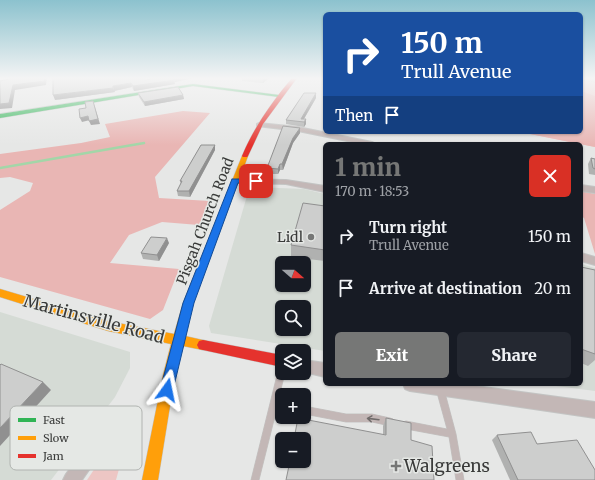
<!DOCTYPE html>
<meta charset="utf-8">
<style>
body{margin:0;font-family:Merriweather,serif;background:#242831;color:#f1f3f6;height:100vh;display:flex;flex-direction:column;font-size:15px;white-space:nowrap}
*{box-sizing:border-box;margin:0}
p{font-size:13px;color:#9ea1a6}
.icon{flex:none;width:22px;height:22px;fill:none;stroke:currentColor;stroke-width:2;stroke-linecap:round;stroke-linejoin:round}
.map{position:relative;flex:1;overflow:hidden}
.details{position:absolute;left:323px;top:142px;width:260px;height:244px;display:flex;flex-direction:column;background:#171b24;border-radius:6px;box-shadow:0 1px 3px #0004}
.details>*{flex:none}
.top-card{position:absolute;left:323px;top:12px;width:260px;height:122px;border-radius:6px;box-shadow:0 1px 3px #0004;background:#1a4fa0;color:#fff;overflow:hidden}
.needle{width:26px;rotate:110deg}
.controls{position:absolute;left:275px;top:256px;display:grid;gap:8px}
.controls a{display:grid;place-items:center;width:36px;height:36px;border-radius:6px;background:#171b24;box-shadow:0 1px 3px #0004;font-size:20px}
.pin{position:absolute;display:grid;place-items:center;width:34px;height:34px;color:#fff;margin:-17px;border-radius:8px;box-shadow:0 2px 6px #0006}
.me{position:absolute;width:44px;margin:-22px;rotate:12deg;stroke-linejoin:round;filter:drop-shadow(0 0 3px #0008)}
.turn{display:flex;align-items:center;gap:14px;height:84px;padding:0 12px;font-size:18px}
.turn .icon{width:52px;height:52px;stroke-width:2.5}
.turn b{display:block;font-size:28px;line-height:34px}
.then{display:flex;align-items:center;height:38px;padding:0 12px;background:#0003;gap:8px;font-size:15px}
.round{display:grid;place-items:center;flex:none;width:42px;height:42px;border-radius:6px;background:#242831}
.summary{display:flex;align-items:center;justify-content:space-between;height:68px;padding:0 12px}
h1{font-size:24px;font-weight:800;line-height:30px;color:#767776}
.button{display:flex;gap:8px;margin-top:auto;padding:8px 12px}
.button a{flex:1;height:46px;border-radius:6px;background:#767776;color:#fff;font-size:16px;font-weight:800;line-height:46px;text-align:center}
.button a+a{background:#242831;color:#f1f3f6}
ul{padding:0;list-style:none}
li{display:flex;align-items:center;gap:12px;height:52px;padding:0 12px}
li div{flex:1}
li b{display:block;font-size:15px}
li em{font-style:normal}
.map>svg:first-child{display:block}
.built{fill:#d5dbd5;fill-rule:evenodd}
.green{fill:#edc6c4}
.forest{fill:#e9b6b4}
.lines{fill:none;stroke-linecap:round;stroke-linejoin:round}
.stream{stroke:#a3d6a8;stroke-width:2.5}
.lane-casing{stroke:#c3c4c3;stroke-width:1}
.street-casing{stroke:#c3c4c3;stroke-width:2}
.fast-casing{stroke:#c3c4c3;stroke-width:1}
.slow-casing{stroke:#c3c4c3;stroke-width:1}
.jam-casing{stroke:#c3c4c3;stroke-width:1}
.path{stroke:#b8b1b0;stroke-width:1;stroke-dasharray:1.5 1;stroke-linecap:butt}
.lane{fill:#c3b7b6;fill-rule:evenodd}
.street{fill:#c3b7b6;fill-rule:evenodd}
.fast{fill:#30b455;fill-rule:evenodd}
.slow{fill:#ff9f0a;fill-rule:evenodd}
.jam{fill:#e5322d;fill-rule:evenodd}
.wall{fill:#b0b1b0}
.shaded-wall{fill:#909090}
.building{fill:#cdcecd;stroke:#909090}
.oneway{stroke:#706c6b}
.route{fill:#1a73e8;stroke:#114b97}
.poi-dot{fill:#767776;stroke:#e5e8e5;stroke-width:1.5}
.labels{text-anchor:middle;dominant-baseline:central;stroke-width:3;stroke-linejoin:round;paint-order:stroke}
.street-label{font-size:14px;fill:#393a39;stroke:#e5e8e5}
.poi-label{font-size:14px;fill:#393a39;stroke:#e5e8e5;text-anchor:end}
.near-street-label{font-size:17px;fill:#393a39;stroke:#e5e8e5}
.near-poi-label{font-size:17px;fill:#393a39;stroke:#e5e8e5;text-anchor:start}
.key{fill:#e5e8e5;stroke:#b1b4b1;stroke-width:1}
.key-label{font-size:11px;fill:#393a39}
</style>
<div class="map">
<svg width="595" height="480" viewBox="0 0 595 480">
<rect width="100%" height="100%" fill="#e6e7e6"/>
<g class="built">
<path d="M253,187L304,189L325,194V351L211,333L209,326L249,189ZM282,263H304V285H282ZM282,307H304V329H282Z"/>
<path d="M581,264L595,268V391L541,384H581Z"/>
<path d="M0,312L130,352V368L115,397L51,480H0Z"/>
</g>
<g class="green">
<path d="M581,78H595V147L520,132H581Z"/>
<path d="M124,425H131L116,480H87Z"/>
</g>
<g class="forest">
<path d="M581,91L595,96V147L520,132H581Z"/>
<path d="M183,111L210,113L155,177L159,198L210,201L199,225L162,222L129,235L110,263L179,269L163,310L150,319L0,277V210L30,191L33,183L10,177L0,178V154L81,143L110,137L105,124Z"/>
<path d="M581,191L595,194V254L584,218L581,216Z"/>
</g>
<g class="lines">
<path class="stream" d="M0,168L144,143"/>
<defs>
<g id="lane">
<path d="M282,368V373H285L278,401L282,402V410L277,408L259,480H251L278,371L280,369Z"/>
<path d="M440,385L443,386L444,389L456,434L464,480H456L449,437L406,429L403,428L402,425L403,422L406,421L447,429L436,389L437,386Z"/>
<path d="M304,406L346,414H372L390,418L393,419L394,422L393,425L390,426L372,422H346L304,414Z"/>
</g>
<g id="street">
<path d="M259,123L298,127L372,142L376,144H362L298,131L257,126V124Z"/>
<path d="M232,179L286,180L325,186V192L286,184L235,183H232Z"/>
<path d="M581,185L595,187V193L581,191Z"/>
<path d="M581,253L595,257V265L581,261Z"/>
<path d="M304,360L325,363V377L304,372Z"/>
<path d="M403,384H461L595,402V418L410,391L405,389Z"/>
<path d="M117,409L122,412L125,417L122,422L82,480H63L66,474L112,412Z"/>
</g>
<path id="fast" d="M193,84L279,95L281,96L279,97L193,86L0,118V114Z"/>
<path id="slow" d="M245,154L248,156L193,303L185,336L207,341L209,345L207,349L203,350L183,346L175,375L158,480H142L163,375L171,344L108,331L0,297V289L108,321L174,334L183,303L242,156Z"/>
<g id="jam">
<path d="M292,78H297L263,124L248,156L247,157H243L242,156C254,127 272,102 292,78Z"/>
<path d="M203,340L282,355V367L203,350L199,349L197,345L199,341Z"/>
</g>
</defs>
<use href="#lane" class="lane-casing"/>
<use href="#street" class="street-casing"/>
<use href="#fast" class="fast-casing"/>
<use href="#slow" class="slow-casing"/>
<use href="#jam" class="jam-casing"/>
<path class="path" d="M581,80L595,82"/>
<use href="#lane" class="lane"/>
<use href="#street" class="street"/>
<use href="#fast" class="fast"/>
<use href="#slow" class="slow"/>
<use href="#jam" class="jam"/>
</g>
<g class="wall">
<path d="M156,78H194L174,82L175,84L134,91L132,87L114,91L115,92L55,100L145,80Z"/>
<path d="M242,78H269L263,83L242,81Z"/>
<path d="M138,93L183,95L184,99L145,106L139,97Z"/>
<path d="M316,98L304,119L306,124L304,127L286,124V120Z"/>
<path d="M300,128V133L293,143L283,170H280L278,174H267V168Z"/>
<path d="M215,145V150L190,197L178,196L177,191L181,184L180,181Z"/>
<path d="M591,158L595,159V175L589,174L588,164Z"/>
<path d="M325,206V261L291,257V245Z"/>
<path d="M169,243L159,261L143,259L141,253Z"/>
<path d="M581,267L595,270V360L588,366L581,363Z"/>
<path d="M386,418L411,440L383,434V426Z"/>
<path d="M497,435L537,444L595,480H510L492,440Z"/>
</g>
<g class="shaded-wall">
<path d="M45,78H47L46,85L15,90L12,108L0,109V104L13,85Z"/>
<path d="M174,78H194L175,82Z"/>
<path d="M264,78H269L263,83V79Z"/>
<path d="M174,80L175,84L134,91L133,86Z"/>
<path d="M131,83L132,87L114,91L113,86Z"/>
<path d="M113,88L115,92L55,100L53,95Z"/>
<path d="M316,93V98L302,122L301,119Z"/>
<path d="M183,95L184,99L145,106L144,102Z"/>
<path d="M93,101L100,124L91,125L89,121Z"/>
<path d="M88,116L90,120L82,122L80,118Z"/>
<path d="M306,119V124L304,127V122Z"/>
<path d="M300,128V133L293,143L283,170L282,164L293,138Z"/>
<path d="M215,145V150L190,197L189,191Z"/>
<path d="M280,164V170L278,174V169Z"/>
<path d="M167,238L169,243L159,261L157,255Z"/>
<path d="M43,382L51,390L0,446V428Z"/>
</g>
<g class="building">
<path d="M14,78H45L44,81L13,85L9,103L0,104V81Z"/>
<path d="M53,78H144L145,80L156,78H173L174,80L133,86L131,83L113,86V88L53,95Z"/>
<path d="M178,87L183,95L144,102L138,93Z"/>
<path d="M304,93H316L301,119H306L304,122L286,120Z"/>
<path d="M93,101L98,119L89,121L88,116L80,118L79,109L86,108L85,102Z"/>
<path d="M283,126L300,128L293,138L282,164H280L278,169L267,168Z"/>
<path d="M201,145H215L189,191H177L182,181H180Z"/>
<path d="M591,158L595,159V169L593,168Z"/>
<path d="M303,203L325,206V250L291,245Z"/>
<path d="M151,237L167,238L157,255L141,253Z"/>
<path d="M581,267L595,270V354L581,349Z"/>
<path d="M1,364L43,382L0,428V365Z"/>
<path d="M298,418L386,435V418L411,423V440L432,446L434,480H286L290,461H304V439H294Z"/>
<path d="M531,432L537,444L577,440L595,470V480H518L497,435Z"/>
</g>
<defs><path id="oneway-shaft" d="M-6 0H5M1.5-3L5.5 0L1.5 3" fill="none" stroke-width="1.6" stroke-linecap="round" stroke-linejoin="round"/></defs>
<use class="oneway" href="#oneway-shaft" transform="translate(373 419) rotate(-173)"/>
<linearGradient id="sky" x2="0" y2="1"><stop stop-color="#8cc2ce"/><stop offset="0.54" stop-color="#f4f4f4"/><stop offset="1" stop-color="#f4f4f4" stop-opacity="0"/></linearGradient>
<rect width="595" height="145" fill="url(#sky)"/>
<path class="route" d="M232,179H256L260,181L256,183H238L194,303L173,390L171,395L167,397L162,395L160,390L183,303Z"/>
<g class="poi-dot">
<circle cx="311" cy="237" r="4"/>
<path d="M394 460h4v4h4v4h-4v4h-4v-4h-4v-4h4z"/>
</g>
<g class="labels">
<g class="street-label">
<text transform="translate(205 221) rotate(-69)">Pisgah Church Road</text>
</g>
<g class="poi-label">
<text x="303" y="237">Lidl</text>
</g>
<g class="near-street-label">
<text transform="translate(94 319) rotate(15)">Martinsville Road</text>
</g>
<g class="near-poi-label">
<text x="404" y="466">Walgreens</text>
</g>
</g>
<rect x="10" y="406" width="132" height="64" rx="6" class="key"/>
<rect x="18" y="418" width="18" height="4" fill="#30b455"/>
<rect x="18" y="436" width="18" height="4" fill="#ff9f0a"/>
<rect x="18" y="454" width="18" height="4" fill="#e5322d"/>
<g class="key-label">
<text x="43" y="424">Fast</text>
<text x="43" y="442">Slow</text>
<text x="43" y="460">Jam</text>
</g>
</svg>
<div class="controls">
<a><svg class="needle" viewBox="-14 -14 28 28"><path d="M0-13l5 13h-10z" fill="#e53935"/><path d="M0 13l5-13h-10z" fill="#9ea1a6"/></svg></a>
<a><svg class="icon" aria-label="search" viewBox="0 0 24 24"><circle cx="10" cy="10" r="6"/><path d="M15 15l6 6"/></svg></a>
<a><svg class="icon" aria-label="layers" viewBox="0 0 24 24"><path d="M12 4l9 5-9 5-9-5zM3 14l9 5 9-5"/></svg></a>
<a>+</a>
<a>−</a>
</div>
<div class="pin" style="left:256px;top:181px;background:#d93025"><svg class="icon" aria-label="arrive" viewBox="0 0 24 24"><path d="M6 21V4h12l-3 4 3 4H6"/></svg></div>
<svg class="me" style="left:167px;top:390px" viewBox="-20 -20 40 40"><path d="M0-17L14 15 0 8-14 15z" fill="#1a73e8" stroke="#fff" stroke-width="4"/></svg>
<div class="top-card">
<div class="turn"><svg class="icon" aria-label="right" viewBox="0 0 24 24"><path d="M7 20v-9h11M14 6l5 5-5 5"/></svg><div><b>150 m</b>Trull Avenue</div></div>
<div class="then">Then<svg class="icon" aria-label="arrive" viewBox="0 0 24 24"><path d="M6 21V4h12l-3 4 3 4H6"/></svg></div>
</div>
<section class="details">
<div class="summary"><div><h1>1 min</h1><p>170 m · 18:53</p></div><a class="round" style="background:#d93025;color:#fff"><svg class="icon" aria-label="close" viewBox="0 0 24 24"><path d="M6 6l12 12M18 6L6 18"/></svg></a></div>
<ul>
<li><svg class="icon" aria-label="right" viewBox="0 0 24 24"><path d="M7 20v-9h11M14 6l5 5-5 5"/></svg><div><b>Turn right</b><p>Trull Avenue</p></div><em>150 m</em></li>
<li><svg class="icon" aria-label="arrive" viewBox="0 0 24 24"><path d="M6 21V4h12l-3 4 3 4H6"/></svg><div><b>Arrive at destination</b></div><em>20 m</em></li>
</ul>
<div class="button"><a>Exit</a><a>Share</a></div>
</section>
</div>
